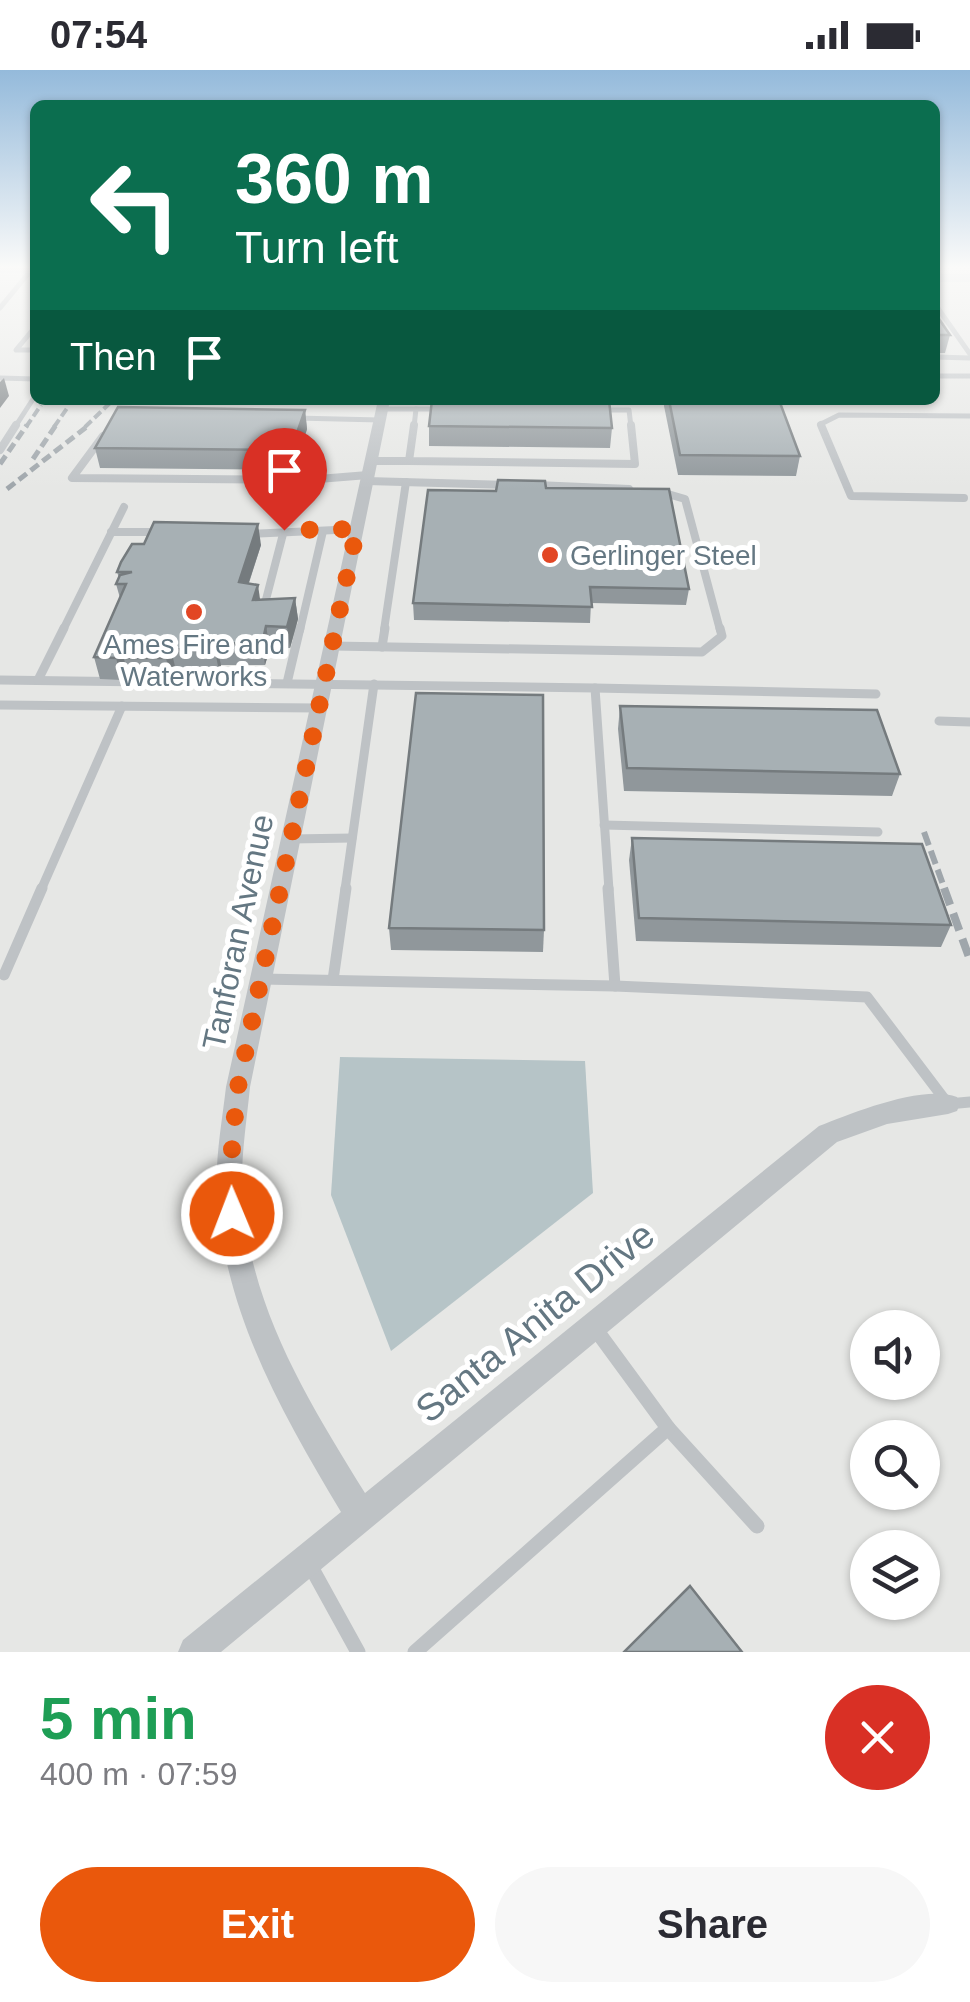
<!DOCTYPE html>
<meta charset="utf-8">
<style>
body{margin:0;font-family:Helvetica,sans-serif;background:#f7f7f7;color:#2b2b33;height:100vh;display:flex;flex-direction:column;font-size:38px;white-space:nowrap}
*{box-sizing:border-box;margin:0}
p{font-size:32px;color:#7c7c81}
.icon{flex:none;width:55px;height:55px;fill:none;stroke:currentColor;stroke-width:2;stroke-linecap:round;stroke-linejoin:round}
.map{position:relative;height:1582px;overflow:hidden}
.panel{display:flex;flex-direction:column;background:#fff;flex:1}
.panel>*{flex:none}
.banner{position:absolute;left:30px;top:30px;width:910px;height:305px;border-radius:15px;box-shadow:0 2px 8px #0004;background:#0b6e4f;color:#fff;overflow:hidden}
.tools{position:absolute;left:850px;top:1240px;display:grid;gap:20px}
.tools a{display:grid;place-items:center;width:90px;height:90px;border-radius:50%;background:#fff;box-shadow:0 2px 8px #0004;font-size:50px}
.pin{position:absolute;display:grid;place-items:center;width:85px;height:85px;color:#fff;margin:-102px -42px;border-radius:50% 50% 50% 0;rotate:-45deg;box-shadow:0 0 10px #0007}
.pin .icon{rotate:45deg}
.me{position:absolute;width:110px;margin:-55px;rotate:359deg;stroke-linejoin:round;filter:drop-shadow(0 0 8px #0008)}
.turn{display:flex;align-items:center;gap:35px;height:210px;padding:0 40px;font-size:45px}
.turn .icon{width:130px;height:130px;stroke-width:2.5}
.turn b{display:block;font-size:70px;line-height:85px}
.then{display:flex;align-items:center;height:95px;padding:0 40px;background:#0003;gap:20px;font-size:38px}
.round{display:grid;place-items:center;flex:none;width:105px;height:105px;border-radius:52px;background:#f7f7f7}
.overview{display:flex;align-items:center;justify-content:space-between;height:170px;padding:0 40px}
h1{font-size:60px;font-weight:800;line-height:75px;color:#1e9e55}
.action{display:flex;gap:20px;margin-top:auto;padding:20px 40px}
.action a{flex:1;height:115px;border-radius:60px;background:#ea580c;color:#fff;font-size:40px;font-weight:800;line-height:115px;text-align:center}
.action a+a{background:#f7f7f7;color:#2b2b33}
.status{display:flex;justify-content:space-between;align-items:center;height:70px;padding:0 50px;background:#fff;direction:ltr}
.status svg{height:28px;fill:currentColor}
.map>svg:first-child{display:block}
.built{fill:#e6e7e5;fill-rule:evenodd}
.water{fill:#b6c4c7}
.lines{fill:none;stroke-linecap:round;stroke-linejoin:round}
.lane-far4{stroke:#bec2c5;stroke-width:5}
.lane-far3{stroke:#bec2c5;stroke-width:8}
.lane-far2{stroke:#bec2c5;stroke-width:9}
.lane-far1{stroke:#bec2c5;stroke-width:11}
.lane{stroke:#bec2c5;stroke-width:15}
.street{fill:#bec2c5;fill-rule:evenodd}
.secondary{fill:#d1d6da;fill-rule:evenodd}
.rail-far3{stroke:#9fa6ab;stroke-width:4;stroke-dasharray:9 4;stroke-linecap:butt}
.rail-far2{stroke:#9fa6ab;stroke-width:5;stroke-dasharray:10 5;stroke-linecap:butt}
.rail-far1{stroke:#9fa6ab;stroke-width:6;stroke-dasharray:14 6;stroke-linecap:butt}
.rail{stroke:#9fa6ab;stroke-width:8;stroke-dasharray:18 9;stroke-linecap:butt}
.wall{fill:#90979b}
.shaded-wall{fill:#757b7e}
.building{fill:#a7b0b4;stroke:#757b7e;stroke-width:2.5}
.route{stroke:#ea580c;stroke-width:18;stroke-dasharray:0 32.4}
.poi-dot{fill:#e24624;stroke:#fff;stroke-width:4}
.labels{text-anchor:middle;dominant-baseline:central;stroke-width:10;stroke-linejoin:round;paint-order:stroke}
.far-poi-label{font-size:28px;fill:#647782;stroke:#fff;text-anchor:start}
.street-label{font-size:32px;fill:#647782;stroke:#fff}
.near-street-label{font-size:38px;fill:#647782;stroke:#fff}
</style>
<div class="status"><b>07:54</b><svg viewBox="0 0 49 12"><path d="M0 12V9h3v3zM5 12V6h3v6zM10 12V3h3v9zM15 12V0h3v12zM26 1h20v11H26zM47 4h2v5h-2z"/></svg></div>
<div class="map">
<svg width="970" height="1582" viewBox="0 0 970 1582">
<rect width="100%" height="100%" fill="#f5f5f1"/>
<path class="built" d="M0,198H35V330H935V198H970V1582H0ZM868,1258H922V1312H868ZM868,1368H922V1422H868ZM868,1478H922V1532H868Z"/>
<path class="water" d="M340,987L585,991L593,1123L391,1281L331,1125Z"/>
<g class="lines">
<g class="lane-far4">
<path d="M935,234L970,284"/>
<path d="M0,238L32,199"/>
<path d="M35,257L16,280H35"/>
<path d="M935,287L970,288"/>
<path d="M935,306H970"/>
<path d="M0,308L35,309"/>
<path d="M383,339H442"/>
<path d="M599,340H629L631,357"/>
<path d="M296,348L380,350"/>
<path d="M15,357L35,326"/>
<path d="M414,357L416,339"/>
<path d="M822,357L821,354L839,345L970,346"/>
</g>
<g class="lane-far3">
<path d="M414,355L409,391L635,394L631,355"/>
<path d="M821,355L851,426L964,428"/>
<path d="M103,366L72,408L306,410L368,405"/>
<path d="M0,380L16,355"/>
<path d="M371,391H409"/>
<path d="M367,411L509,415"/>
<path d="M536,415L629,419"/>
<path d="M661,422L685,429L720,560"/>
<path d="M111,462H159"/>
<path d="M246,464L357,459"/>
<path d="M263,541L283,464"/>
<path d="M63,560L124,437"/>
<path d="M300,560L323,461"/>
<path d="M384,560L406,412"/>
</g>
<g class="lane-far2">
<path d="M332,576L702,582L722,566L720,558"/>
<path d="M382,577L385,558"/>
<path d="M0,610L595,618L609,820"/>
<path d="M38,610L64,558"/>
<path d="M287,613L300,558"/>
<path d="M595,618L876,624"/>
<path d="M0,635L319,638"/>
<path d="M939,651L970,652"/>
<path d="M604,755L878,762"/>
<path d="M291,769L352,768"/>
<path d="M41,820L122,636"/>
<path d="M345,820L374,614"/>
</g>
<g class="lane-far1">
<path d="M4,905L42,818"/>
<path d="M262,909L615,916L608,818"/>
<path d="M333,910L346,818"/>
<path d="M615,916L867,927L948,1034L970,1032"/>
</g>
<g class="lane">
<path d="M668,1358L757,1456"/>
<path d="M310,1495L358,1582"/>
<path d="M415,1582L668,1358L594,1257"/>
</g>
<path class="street" d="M378,330H390L250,1017C247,1048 242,1079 242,1110C244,1228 305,1326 365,1423L819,1056C853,1043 922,1014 957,1027L960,1034L957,1041L948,1044L887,1054L837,1072L221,1582H178L183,1570L341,1442C282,1343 224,1243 217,1124C215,1088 222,1052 226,1017Z"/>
<g class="secondary">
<rect x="0" y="198" width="35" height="5"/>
<rect x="935" y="204" width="35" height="8"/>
</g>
<g class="rail-far3">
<path d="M26,357L41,335"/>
<path d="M54,357L68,337"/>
<path d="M85,357L111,332"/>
</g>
<g class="rail-far2">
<path d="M33,389L56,355"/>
<path d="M0,394L27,355"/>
<path d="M7,419L89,355"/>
</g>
<path class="rail-far1" d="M924,762L945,820"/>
<path class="rail" d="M944,818L970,890"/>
</g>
<g class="wall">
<path d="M935,243L950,265L945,283H935Z"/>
<path d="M664,330H779L800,386L796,406L678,405L664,336Z"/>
<path d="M305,340L307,359L294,400L100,398L95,378Z"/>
<path d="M429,356L612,358L610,378L429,376Z"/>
<path d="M546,418L689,519L686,535L591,533L590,553L414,550L413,533L496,421Z"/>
<path d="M261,475L249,513L260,529L295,528L298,549L290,578H270L265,595H221L219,602L176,601L171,610H134L132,600H127L122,610L100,609L94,587L120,528L116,514L119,508L117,502Z"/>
<path d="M620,636L900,704L892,726L624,721L618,659Z"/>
<path d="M632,768L951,855L941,877L636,871L629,790Z"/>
<path d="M389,858L544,860L543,882L391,880Z"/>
</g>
<g class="shaded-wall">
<path d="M4,308L9,326L0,338V312Z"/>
<path d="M305,340L307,359L294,400L291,380Z"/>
<path d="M258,454L261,475L242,533L239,512Z"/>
<path d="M258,515L261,536L253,530Z"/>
<path d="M295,528L298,549L290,578L287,557Z"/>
<path d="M266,556L270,578L265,595L262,574Z"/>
<path d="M216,573L221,595L219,602L215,580Z"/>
<path d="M121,578L127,600L122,610L116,588Z"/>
<path d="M171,579L176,601L171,610L166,588Z"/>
</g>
<g class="building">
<path d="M935,243L950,265H935Z"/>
<path d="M432,330H609L612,358L429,356Z"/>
<path d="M669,330H779L800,386L680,385Z"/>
<path d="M118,337L305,340L291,380L95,378Z"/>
<path d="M498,410L545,411L546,418L669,419L689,519L590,517L592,537L413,533L428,420L496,421Z"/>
<path d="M154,452L258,454L239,512L258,515L253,530L295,528L287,557L266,556L262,574L216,573L215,580L171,579L166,588H128L133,578H121L116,588L94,587L126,514H116L120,505L132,502H117L121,492L132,474H144Z"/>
<path d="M416,623L543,625L544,860L389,858Z"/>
<path d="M620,636L877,640L900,704L627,698Z"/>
<path d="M632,768L922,774L951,855L639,848Z"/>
<path d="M690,1516L742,1582H624Z"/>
</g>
<linearGradient id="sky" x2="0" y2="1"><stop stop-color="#94badb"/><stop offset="0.47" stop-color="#fafaf9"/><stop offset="1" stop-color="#fafaf9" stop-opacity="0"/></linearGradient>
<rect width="970" height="419" fill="url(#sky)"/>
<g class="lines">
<path class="route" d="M232,1144V1074L238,1017L357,459L284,460"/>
</g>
<g class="poi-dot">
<circle cx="550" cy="485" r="10"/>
<circle cx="194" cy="542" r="10"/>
</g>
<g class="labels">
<g class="far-poi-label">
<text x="570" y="485">Gerlinger Steel</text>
<text x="194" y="574" text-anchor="middle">Ames Fire and<tspan x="194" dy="32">Waterworks</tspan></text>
</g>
<g class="street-label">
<text transform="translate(238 862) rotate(-78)">Tanforan Avenue</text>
</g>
<g class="near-street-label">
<text transform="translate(535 1252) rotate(-39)">Santa Anita Drive</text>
</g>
</g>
</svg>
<div class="tools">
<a><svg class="icon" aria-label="sound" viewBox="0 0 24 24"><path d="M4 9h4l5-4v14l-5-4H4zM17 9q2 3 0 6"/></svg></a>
<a><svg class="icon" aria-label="search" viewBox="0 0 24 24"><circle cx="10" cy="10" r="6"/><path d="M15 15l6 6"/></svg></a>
<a><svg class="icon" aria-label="layers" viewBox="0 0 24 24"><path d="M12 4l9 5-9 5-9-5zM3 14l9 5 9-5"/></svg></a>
</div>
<div class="pin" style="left:284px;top:460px;background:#d93025"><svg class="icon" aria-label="arrive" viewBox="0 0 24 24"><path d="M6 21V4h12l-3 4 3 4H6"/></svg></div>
<svg class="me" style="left:232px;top:1144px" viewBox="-20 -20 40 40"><circle r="17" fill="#ea580c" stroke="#fff" stroke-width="3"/><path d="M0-11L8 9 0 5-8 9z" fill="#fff"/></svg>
<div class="banner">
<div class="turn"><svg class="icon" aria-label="left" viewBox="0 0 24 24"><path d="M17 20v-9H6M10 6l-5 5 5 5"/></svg><div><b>360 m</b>Turn left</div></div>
<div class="then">Then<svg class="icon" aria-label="arrive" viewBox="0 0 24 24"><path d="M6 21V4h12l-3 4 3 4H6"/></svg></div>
</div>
</div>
<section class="panel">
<div class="overview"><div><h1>5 min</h1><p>400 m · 07:59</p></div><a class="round" style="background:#d93025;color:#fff"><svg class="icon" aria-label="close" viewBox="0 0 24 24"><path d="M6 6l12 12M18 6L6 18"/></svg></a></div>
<div class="action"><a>Exit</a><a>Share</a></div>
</section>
